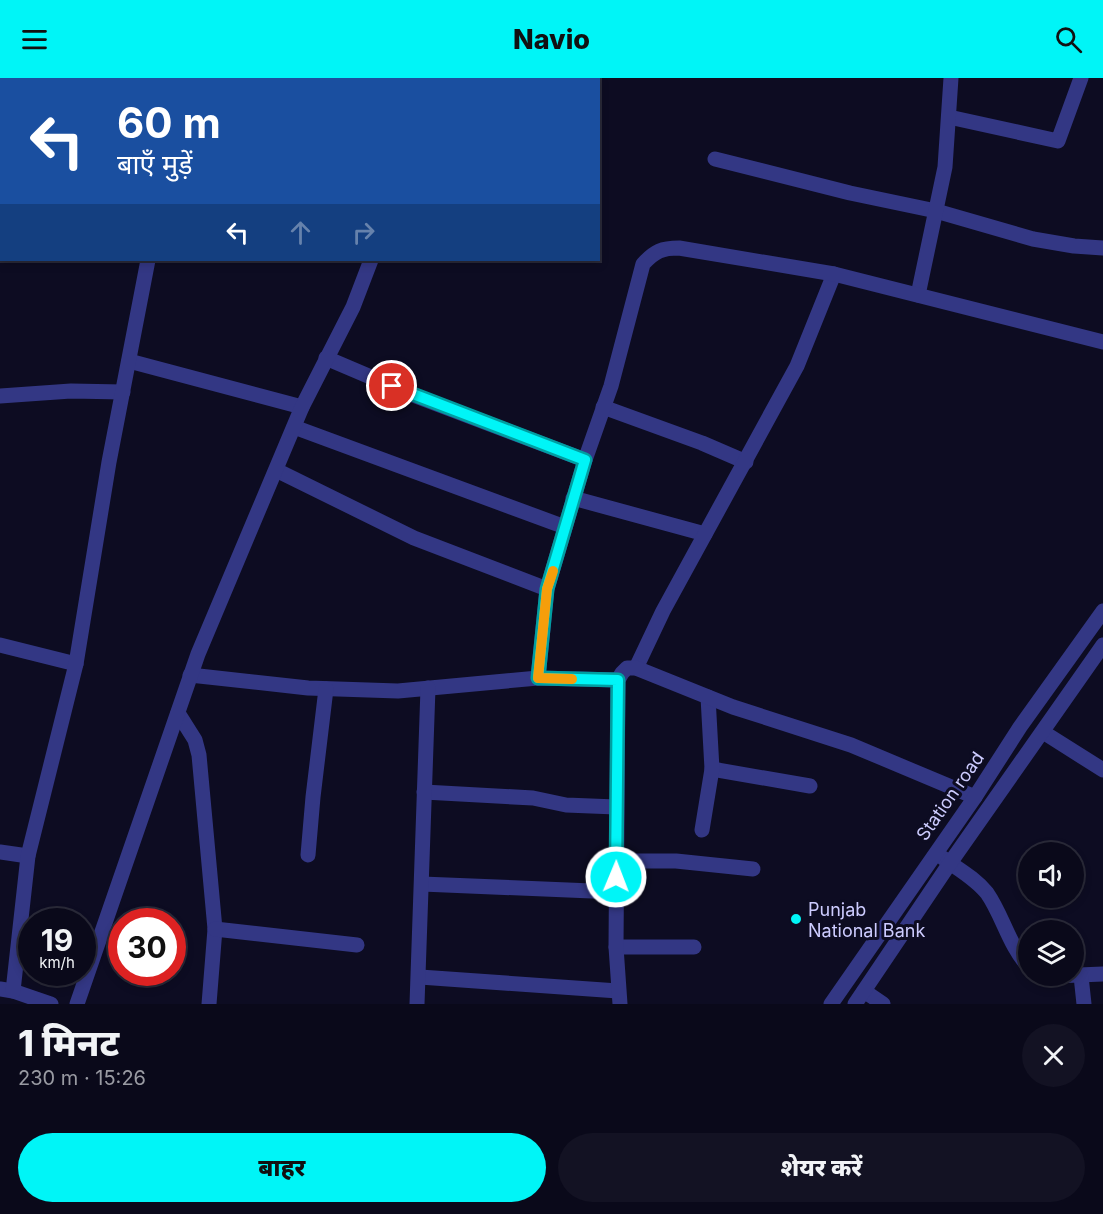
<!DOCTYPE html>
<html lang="hi">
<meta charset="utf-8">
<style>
body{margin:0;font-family:Inter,"Noto Sans Devanagari",sans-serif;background:#131223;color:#f1f3f6;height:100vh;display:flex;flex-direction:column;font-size:22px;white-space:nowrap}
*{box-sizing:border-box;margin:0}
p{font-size:20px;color:#999aa2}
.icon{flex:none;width:33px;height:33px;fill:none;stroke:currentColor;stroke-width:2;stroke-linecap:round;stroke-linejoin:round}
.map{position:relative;height:926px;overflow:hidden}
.details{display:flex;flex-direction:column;background:#0a091a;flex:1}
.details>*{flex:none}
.top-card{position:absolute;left:0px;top:0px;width:600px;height:183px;box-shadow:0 3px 9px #0003,0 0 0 2px #2a2a39;background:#1a4fa0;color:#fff;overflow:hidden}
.buttons{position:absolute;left:1018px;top:764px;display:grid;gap:12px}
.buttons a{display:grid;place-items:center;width:66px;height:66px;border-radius:50%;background:#0a091a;box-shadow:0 3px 9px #0003,0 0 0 2px #2a2a39;font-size:30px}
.speed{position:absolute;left:18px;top:830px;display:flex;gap:12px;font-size:30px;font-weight:700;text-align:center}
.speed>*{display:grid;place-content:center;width:78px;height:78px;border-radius:50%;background:#0a091a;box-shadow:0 3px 9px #0003,0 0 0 2px #2a2a39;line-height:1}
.speed small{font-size:15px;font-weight:400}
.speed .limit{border:9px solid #d22;background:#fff;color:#111}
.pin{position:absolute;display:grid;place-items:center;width:51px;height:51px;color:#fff;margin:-26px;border:3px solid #fff;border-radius:50%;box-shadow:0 2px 6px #0007}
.me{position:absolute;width:66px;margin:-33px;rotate:1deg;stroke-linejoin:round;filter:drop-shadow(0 0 4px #0008)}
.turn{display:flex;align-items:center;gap:21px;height:126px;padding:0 18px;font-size:27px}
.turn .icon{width:78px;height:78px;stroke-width:2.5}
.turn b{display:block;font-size:42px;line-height:51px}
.lanes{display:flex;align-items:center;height:57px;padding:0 18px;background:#0003;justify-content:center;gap:30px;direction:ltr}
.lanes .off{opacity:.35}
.round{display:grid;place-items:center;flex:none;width:63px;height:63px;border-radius:32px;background:#131223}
.head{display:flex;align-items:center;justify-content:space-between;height:102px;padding:0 18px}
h1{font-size:36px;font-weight:800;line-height:45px}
.cta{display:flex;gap:12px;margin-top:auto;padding:12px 18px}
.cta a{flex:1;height:69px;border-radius:36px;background:#00f5f7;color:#111;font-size:24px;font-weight:800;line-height:69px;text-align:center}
.cta a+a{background:#131223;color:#f1f3f6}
header{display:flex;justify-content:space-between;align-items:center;height:78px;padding:0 18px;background:#00f5f7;color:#111;font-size:27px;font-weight:800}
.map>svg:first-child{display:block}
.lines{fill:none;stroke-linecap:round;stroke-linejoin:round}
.minor{stroke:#333784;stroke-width:15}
.route-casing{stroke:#009fa1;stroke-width:15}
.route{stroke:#00f5f7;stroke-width:10}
.slow{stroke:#f59e0b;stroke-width:10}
.poi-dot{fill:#00f5f7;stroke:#0d0c22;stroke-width:2}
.labels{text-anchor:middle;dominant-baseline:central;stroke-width:6;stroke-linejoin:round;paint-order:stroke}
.street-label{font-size:18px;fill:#cdccff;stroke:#0d0c22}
.poi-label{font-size:18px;fill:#cdccff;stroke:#0d0c22;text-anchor:start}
</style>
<header><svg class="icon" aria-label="menu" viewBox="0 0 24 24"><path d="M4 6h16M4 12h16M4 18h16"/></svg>Navio<svg class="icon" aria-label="search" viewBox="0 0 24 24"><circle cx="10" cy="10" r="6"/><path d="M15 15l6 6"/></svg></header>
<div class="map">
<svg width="1103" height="926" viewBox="0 0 1103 926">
<rect width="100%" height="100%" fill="#0d0c22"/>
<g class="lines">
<g class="minor">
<path d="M0,0L6,2"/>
<path d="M161,2V0"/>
<path d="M253,2L254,0"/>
<path d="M418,2L419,0"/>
<path d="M949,39L1058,63L1081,0"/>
<path d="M715,81L850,115L936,133L1033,161L1074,168L1103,170"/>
<path d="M0,122L2,123"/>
<path d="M918,217L945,89L951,0"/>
<path d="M326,280L413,317L585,382"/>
<path d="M129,283L302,329"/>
<path d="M0,318L71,313L123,314"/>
<path d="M603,329L702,365L746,384"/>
<path d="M294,349L565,449"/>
<path d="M276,392L414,460L547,511"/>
<path d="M573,420L705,456"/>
<path d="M0,567L76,586"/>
<path d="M636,590L663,533L797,288L834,196"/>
<path d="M190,597L308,610L398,613L538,600L618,602"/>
<path d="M538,600L547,511L585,382L611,308L643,186C655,173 662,170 679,170L834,196L1103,264"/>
<path d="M178,635L195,662L199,677L215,851L209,926"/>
<path d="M1043,654L1103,692"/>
<path d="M712,691L810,708"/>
<path d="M424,714L533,720L566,727L616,729"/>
<path d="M702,752L712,691L708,619"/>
<path d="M0,774L28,778"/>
<path d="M308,777L313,719L326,611"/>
<path d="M943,780C958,791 975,800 987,815C1003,838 1009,868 1029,889"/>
<path d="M616,783H676L753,791"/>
<path d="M422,806L616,814"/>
<path d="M215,851L357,867"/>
<path d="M616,869H694"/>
<path d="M1048,897L1055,898L1103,896"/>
<path d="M1081,898L1084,926"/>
<path d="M420,899L618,913"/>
<path d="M0,911L13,913L51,926"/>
<path d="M13,913L28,778L76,586L109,384L148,182"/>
<path d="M864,913L883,926"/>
<path d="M77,926L198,576L302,329L353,229L371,182"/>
<path d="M417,926L428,610"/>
<path d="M620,926L616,869L618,602L622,595L627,590H636L733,629L851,667L975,719"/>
<path d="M831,926L975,719L1020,649L1103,533"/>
<path d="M855,926L950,785L1103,567"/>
</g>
</g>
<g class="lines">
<defs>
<path id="route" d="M392,308L585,382L547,511L538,600L618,602L616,799"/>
</defs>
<use href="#route" class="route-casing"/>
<use href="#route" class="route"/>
<path class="slow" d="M553,493L547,511L538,600L572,601"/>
</g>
<circle class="poi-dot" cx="796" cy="841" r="6"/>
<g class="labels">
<g class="street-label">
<text transform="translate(950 718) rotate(-55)">Station road</text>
</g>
<g class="poi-label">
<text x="808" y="831">Punjab<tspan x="808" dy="21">National Bank</tspan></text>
</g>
</g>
</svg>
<div class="buttons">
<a><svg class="icon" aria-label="sound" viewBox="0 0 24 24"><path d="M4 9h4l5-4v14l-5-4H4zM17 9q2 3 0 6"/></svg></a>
<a><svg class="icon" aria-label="layers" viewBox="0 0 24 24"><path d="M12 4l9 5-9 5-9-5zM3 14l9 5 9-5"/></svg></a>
</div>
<div class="speed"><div>19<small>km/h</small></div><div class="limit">30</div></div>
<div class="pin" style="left:392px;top:308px;background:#d93025"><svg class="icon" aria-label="arrive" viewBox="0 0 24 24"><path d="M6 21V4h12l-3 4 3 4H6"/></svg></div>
<svg class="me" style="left:616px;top:799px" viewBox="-20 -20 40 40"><circle r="17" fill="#00f5f7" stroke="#fff" stroke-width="3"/><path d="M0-11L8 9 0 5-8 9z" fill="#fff"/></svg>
<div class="top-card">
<div class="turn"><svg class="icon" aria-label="left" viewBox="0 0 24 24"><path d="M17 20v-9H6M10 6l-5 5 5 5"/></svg><div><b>60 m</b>बाएँ मुड़ें</div></div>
<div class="lanes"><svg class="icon" aria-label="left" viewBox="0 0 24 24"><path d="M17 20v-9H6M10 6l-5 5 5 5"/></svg><svg class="icon off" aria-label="ahead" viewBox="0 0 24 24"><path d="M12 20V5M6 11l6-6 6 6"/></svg><svg class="icon off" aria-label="right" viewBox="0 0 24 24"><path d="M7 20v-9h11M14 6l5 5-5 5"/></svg></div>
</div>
</div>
<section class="details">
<div class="head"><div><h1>1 मिनट</h1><p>230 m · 15:26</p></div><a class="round"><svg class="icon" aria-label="close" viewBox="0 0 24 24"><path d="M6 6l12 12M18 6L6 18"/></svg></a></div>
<div class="cta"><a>बाहर</a><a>शेयर करें</a></div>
</section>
